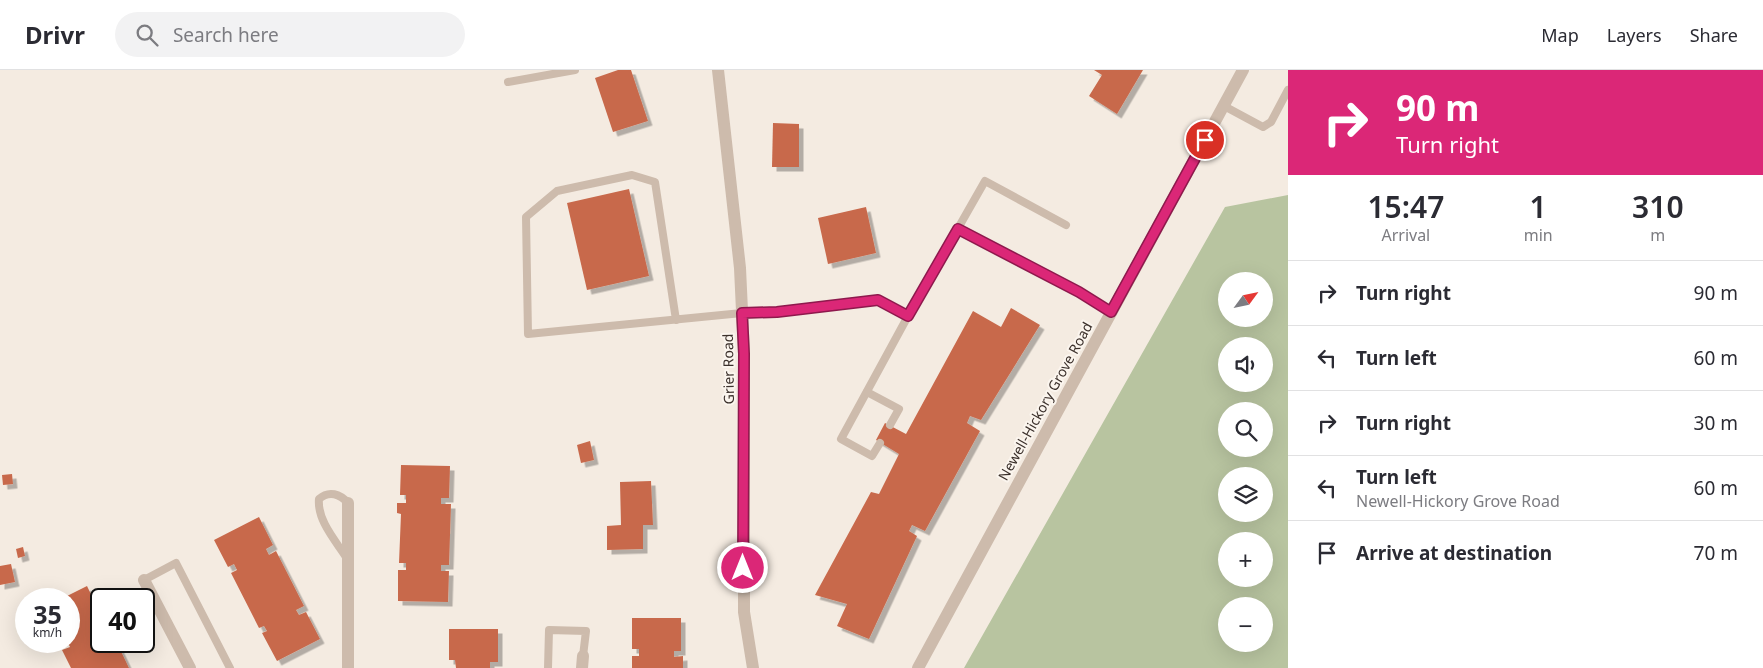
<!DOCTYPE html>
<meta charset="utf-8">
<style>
body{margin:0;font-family:"Noto Sans",sans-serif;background:#f2f2f3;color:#2b2b33;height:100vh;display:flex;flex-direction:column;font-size:19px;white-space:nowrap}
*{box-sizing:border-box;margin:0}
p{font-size:16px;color:#7c7c81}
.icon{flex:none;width:28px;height:28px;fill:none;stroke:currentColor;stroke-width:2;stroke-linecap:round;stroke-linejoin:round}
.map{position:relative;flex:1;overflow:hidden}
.side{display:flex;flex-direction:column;background:#fff;width:475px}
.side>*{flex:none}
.top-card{background:#db2777;color:#fff;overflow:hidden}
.needle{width:32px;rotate:57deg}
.buttons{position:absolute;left:1218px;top:202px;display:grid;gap:10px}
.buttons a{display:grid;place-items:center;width:55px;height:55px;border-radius:50%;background:#fff;box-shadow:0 5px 20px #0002;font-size:25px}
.speed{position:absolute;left:15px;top:518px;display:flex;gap:10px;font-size:25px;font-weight:700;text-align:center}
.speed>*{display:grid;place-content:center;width:65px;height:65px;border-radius:50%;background:#fff;box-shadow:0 5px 20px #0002;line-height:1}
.speed small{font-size:12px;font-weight:400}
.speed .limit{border:2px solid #111;border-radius:8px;background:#fff;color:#111}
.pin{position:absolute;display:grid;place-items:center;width:42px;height:42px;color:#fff;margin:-21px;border:2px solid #fff;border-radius:50%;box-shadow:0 1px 5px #0007}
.me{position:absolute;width:55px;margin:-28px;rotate:0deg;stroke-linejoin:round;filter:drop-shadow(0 0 4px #0008)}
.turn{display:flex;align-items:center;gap:18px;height:105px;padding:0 25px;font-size:22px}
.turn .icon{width:65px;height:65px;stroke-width:2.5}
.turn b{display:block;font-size:35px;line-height:42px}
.eta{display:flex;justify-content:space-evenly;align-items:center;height:85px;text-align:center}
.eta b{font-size:30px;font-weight:600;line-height:35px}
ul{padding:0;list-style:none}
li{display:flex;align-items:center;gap:15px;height:65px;padding:0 25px;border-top:1px solid #e1e1e2}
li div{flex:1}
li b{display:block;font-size:19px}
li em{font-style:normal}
header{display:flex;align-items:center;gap:30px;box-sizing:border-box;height:70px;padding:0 25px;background:#fff;border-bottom:1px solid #e1e1e2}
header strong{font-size:24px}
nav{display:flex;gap:28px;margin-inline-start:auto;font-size:18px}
.search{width:350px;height:45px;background:#f2f2f3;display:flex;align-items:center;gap:12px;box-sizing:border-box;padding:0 18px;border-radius:28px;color:#7c7c81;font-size:19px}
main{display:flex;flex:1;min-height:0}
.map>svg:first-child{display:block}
.green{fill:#b8c4a0;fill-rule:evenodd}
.building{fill:#c8694b;filter:url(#shadow)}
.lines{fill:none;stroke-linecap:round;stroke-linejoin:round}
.service{stroke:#cdbbac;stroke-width:8}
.minor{stroke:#cdbbac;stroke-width:12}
.tertiary{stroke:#cdbbac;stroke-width:12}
.route-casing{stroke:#8e194d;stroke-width:12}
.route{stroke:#db2777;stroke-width:9}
.labels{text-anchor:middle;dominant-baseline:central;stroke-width:4;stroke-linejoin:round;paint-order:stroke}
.street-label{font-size:14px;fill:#3b302b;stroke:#fbf5ee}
</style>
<header>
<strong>Drivr</strong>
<div class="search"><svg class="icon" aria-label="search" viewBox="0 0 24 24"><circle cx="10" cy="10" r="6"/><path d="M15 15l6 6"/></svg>Search here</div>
<nav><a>Map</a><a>Layers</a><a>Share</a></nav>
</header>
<main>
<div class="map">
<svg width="1288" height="598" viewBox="0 0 1288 598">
<defs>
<filter id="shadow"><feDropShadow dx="4.5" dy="4.5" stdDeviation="0" flood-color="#0004"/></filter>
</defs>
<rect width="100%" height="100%" fill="#f4ebe1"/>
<path class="green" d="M1288,125V598H964L1225,137ZM1226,211H1264V249H1226ZM1226,276H1264V314H1226ZM1226,341H1264V379H1226ZM1226,406H1264V444H1226ZM1226,471H1264V509H1226ZM1264,536V574H1226V536Z"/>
<g class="building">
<path d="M618,0H631L648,51L613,62L595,8Z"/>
<path d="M1094,0H1143L1117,44L1089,26L1102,5Z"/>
<path d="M773,53L799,54V97H772Z"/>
<path d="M629,119L649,206L587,220L567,133Z"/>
<path d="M866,137L876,183L828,194L818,148Z"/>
<path d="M1011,238L1040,255L981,350L970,346L967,353L980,361L925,461L912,455L909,461L917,466L869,569L837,556L847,534L815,525L871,422L879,424L899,384L876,370L885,353L906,364L973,241L1001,257Z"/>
<path d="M590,371L594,390L581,393L577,375Z"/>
<path d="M401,395L450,396L449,428H441V434H451L449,495H441V501H449L448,532L398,531V500H406V493H399L401,444L397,443V433H406V425H400Z"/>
<path d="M12,404L13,414L3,415L2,405Z"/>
<path d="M651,411L653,455H643V479L607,480V456L621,455L620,412Z"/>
<path d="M259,447L273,475L266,479L269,485L276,481L304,536L296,540L299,545L306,542L320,569L277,591L262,563L267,561L264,556L259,558L231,503L237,500L234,494L228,497L214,470Z"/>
<path d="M23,477L25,486L18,488L16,479Z"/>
<path d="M11,494L15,512L0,515V496Z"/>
<path d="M87,516L101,545V553L99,554L101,560V571H116L129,598H71L62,580L70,577L67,571H69V529H61Z"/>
<path d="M632,548H681V581H674V587L683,586V598H632V586H639V579H632Z"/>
<path d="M449,559H498V592H490V598H456L455,590H449Z"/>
</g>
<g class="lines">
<g class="service">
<path d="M508,12L575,0"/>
<path d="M1224,36L1263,57L1271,52L1288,20"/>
<path d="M958,159L1079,222L1111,242"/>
<path d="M908,246L985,111L1066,155"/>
<path d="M676,250L655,112L632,105L557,121L526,147L528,264L742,243L777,242L878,230L908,246L841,369L872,386L880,373"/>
<path d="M867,322L899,339L890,355"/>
<path d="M346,487C335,470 317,450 319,429C329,420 340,424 348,433"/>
<path d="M144,510L176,493L230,598"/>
<path d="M548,598L549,560L586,561L583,586"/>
</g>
<g class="minor">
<path d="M144,510L190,598"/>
<path d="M348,598V433"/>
<path d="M582,598L583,586"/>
<path d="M918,598L1243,0"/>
</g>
<path class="tertiary" d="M718,0L740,198L744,284V542L753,598"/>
</g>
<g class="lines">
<defs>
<path id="route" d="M743,498L744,284L742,243L777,242L878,230L908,246L958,159L1079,222L1111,242L1205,70"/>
</defs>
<use href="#route" class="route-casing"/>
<use href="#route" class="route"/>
</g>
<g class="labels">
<g class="street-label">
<text transform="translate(728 299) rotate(-91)">Grier Road</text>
<text transform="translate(1045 331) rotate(-61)">Newell-Hickory Grove Road</text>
</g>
</g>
</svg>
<div class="buttons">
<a><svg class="needle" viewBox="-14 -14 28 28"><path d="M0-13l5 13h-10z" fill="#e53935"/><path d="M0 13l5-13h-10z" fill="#7c7c81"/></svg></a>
<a><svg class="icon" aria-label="sound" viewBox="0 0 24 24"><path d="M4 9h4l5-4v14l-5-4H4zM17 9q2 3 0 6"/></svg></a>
<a><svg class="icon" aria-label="search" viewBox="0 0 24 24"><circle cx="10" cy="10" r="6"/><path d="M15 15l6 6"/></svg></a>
<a><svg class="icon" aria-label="layers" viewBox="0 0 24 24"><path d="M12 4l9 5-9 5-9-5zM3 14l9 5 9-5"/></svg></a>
<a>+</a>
<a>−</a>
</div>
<div class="speed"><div>35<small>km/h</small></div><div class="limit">40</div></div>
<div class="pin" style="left:1205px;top:70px;background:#d93025"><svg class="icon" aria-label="arrive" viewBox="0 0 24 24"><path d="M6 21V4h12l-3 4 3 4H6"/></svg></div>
<svg class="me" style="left:743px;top:498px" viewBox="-20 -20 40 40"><circle r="17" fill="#db2777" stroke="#fff" stroke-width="3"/><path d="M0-11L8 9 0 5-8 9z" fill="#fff"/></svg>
</div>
<section class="side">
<div class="top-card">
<div class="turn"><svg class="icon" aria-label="right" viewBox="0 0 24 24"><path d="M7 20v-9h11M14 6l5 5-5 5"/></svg><div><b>90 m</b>Turn right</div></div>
</div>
<div class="eta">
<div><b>15:47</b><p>Arrival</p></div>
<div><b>1</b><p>min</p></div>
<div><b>310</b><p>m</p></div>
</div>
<ul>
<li><svg class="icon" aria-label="right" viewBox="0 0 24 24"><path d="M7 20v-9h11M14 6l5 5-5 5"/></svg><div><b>Turn right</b></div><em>90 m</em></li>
<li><svg class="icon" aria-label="left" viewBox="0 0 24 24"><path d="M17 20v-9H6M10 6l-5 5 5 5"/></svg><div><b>Turn left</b></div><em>60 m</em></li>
<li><svg class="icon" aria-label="right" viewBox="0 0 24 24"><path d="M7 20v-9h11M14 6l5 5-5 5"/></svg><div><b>Turn right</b></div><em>30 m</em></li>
<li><svg class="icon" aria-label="left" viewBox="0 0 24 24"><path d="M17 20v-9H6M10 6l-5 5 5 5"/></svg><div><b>Turn left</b><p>Newell-Hickory Grove Road</p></div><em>60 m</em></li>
<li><svg class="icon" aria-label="arrive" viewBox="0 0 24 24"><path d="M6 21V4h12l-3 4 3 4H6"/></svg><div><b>Arrive at destination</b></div><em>70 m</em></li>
</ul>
</section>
</main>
